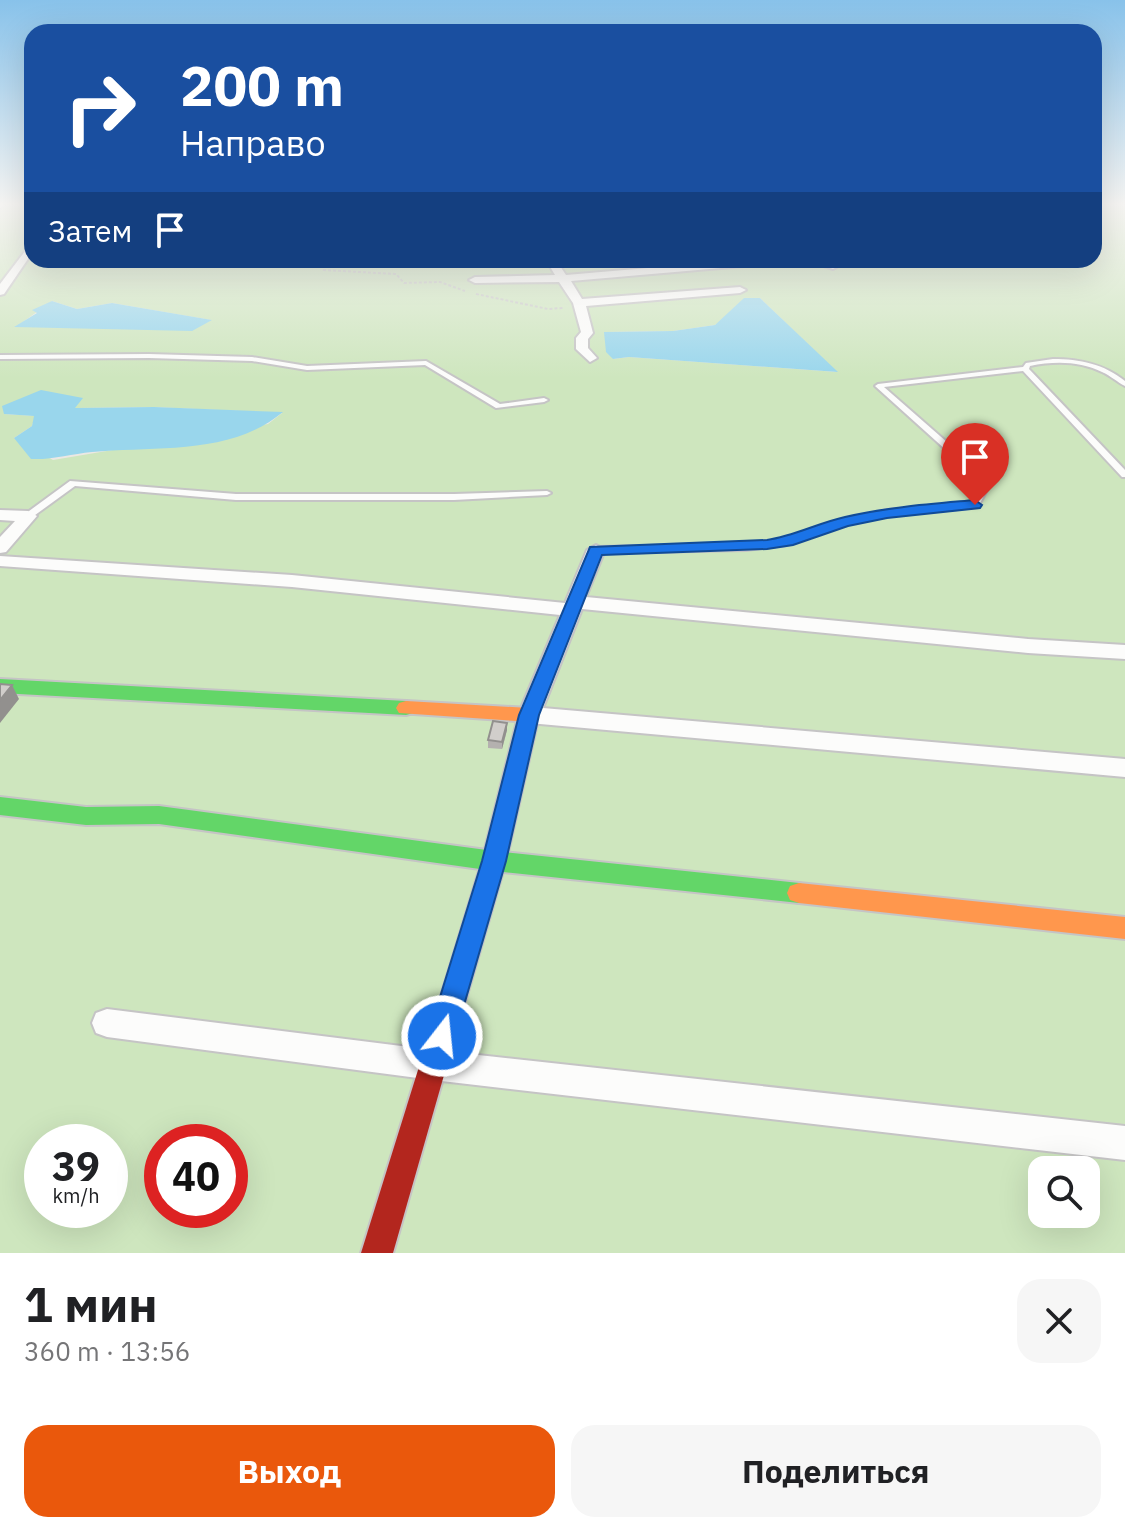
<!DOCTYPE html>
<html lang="ru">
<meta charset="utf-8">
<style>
body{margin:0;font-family:"IBM Plex Sans",sans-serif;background:#f6f6f6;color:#202124;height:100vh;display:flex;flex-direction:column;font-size:30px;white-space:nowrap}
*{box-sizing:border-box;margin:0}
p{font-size:26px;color:#757577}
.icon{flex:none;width:44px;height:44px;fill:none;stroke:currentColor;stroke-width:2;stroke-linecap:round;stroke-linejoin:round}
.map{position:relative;height:1253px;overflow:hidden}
.details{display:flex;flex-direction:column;background:#fff;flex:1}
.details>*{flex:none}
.top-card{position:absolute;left:24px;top:24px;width:1078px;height:244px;border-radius:24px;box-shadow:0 8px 32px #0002;background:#1a4fa0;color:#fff;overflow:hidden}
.fabs{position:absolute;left:1028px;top:1156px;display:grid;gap:16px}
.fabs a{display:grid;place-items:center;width:72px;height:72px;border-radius:16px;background:#fff;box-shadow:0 8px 32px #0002;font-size:40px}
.speed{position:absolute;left:24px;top:1124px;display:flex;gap:16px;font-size:40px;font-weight:700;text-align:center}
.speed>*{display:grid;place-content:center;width:104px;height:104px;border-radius:50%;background:#fff;box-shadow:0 8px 32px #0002;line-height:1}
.speed small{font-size:20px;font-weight:400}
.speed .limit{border:12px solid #d22;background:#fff;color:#111}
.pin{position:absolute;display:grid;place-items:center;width:68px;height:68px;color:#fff;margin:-82px -34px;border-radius:50% 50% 50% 0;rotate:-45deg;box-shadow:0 0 8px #0007}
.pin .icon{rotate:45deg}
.me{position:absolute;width:88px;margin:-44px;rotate:16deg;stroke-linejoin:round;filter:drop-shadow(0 0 6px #0008)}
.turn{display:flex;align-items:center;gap:28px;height:168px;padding:0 24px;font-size:36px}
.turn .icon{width:104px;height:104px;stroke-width:2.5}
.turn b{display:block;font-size:56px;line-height:68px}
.then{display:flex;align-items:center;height:76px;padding:0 24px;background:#0003;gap:16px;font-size:30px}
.round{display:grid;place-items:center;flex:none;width:84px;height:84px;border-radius:24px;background:#f6f6f6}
.headline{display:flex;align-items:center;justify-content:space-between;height:136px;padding:0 24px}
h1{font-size:48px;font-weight:700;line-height:60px}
.cta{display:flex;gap:16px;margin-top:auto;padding:16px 24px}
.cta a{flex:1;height:92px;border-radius:24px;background:#ea580c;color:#fff;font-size:32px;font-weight:700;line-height:92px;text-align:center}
.cta a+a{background:#f6f6f6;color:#202124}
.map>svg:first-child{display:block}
.green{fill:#cee6be;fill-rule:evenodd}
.water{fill:#99d6ec}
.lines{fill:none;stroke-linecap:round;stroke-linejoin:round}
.lane-casing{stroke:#c5c4c5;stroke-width:4}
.street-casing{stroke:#c5c4c5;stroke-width:4}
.fast-casing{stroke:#c5c4c5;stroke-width:4}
.slow-casing{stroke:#c5c4c5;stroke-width:4}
.jam-casing{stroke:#c5c4c5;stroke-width:4}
.path{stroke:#c9c9c8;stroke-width:2;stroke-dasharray:3 2;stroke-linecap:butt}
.lane{fill:#fcfcfb;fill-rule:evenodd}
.street{fill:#fcfcfb;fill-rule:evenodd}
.fast{fill:#63d668;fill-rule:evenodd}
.slow{fill:#ff974d;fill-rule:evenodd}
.jam{fill:#b3261e;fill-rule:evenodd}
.wall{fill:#b4b1af}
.shaded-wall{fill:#92908e}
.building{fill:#d1cecb;stroke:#92908e;stroke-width:2}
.route{fill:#1a73e8;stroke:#114b97;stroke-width:2}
</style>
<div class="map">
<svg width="1125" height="1253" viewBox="0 0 1125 1253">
<rect width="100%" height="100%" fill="#ece8e4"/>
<path class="green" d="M0,203H32V260H1094V203H1125V1253H0ZM760,298L837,372L629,357L613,359L605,332L673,331L715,325ZM52,301L77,309L112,303L211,320L16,327ZM82,398L74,408L154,407L282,413L268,424L53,460L14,438L32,426L35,416L4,414ZM42,1142H110V1210H42ZM162,1142H230V1210H162ZM1042,1170H1086V1214H1042Z"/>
<g class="water">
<path d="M744,298H760L838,372L629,357L613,359L606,352L604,332L673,331L715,325Z"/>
<path d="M52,301L77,309L112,303L212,320L192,331L14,327L37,313L32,310Z"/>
<path d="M41,390L83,398L75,408L154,407L283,412C230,456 156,446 92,452C71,454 52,460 31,459L14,438L32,426L34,416L4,414L2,406Z"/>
</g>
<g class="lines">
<defs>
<g id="lane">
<path d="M149,354L252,357L307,366L426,361L500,404L544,398L548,400L544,402L496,408L425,365L307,370L252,361L149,358L0,359V355Z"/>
<path d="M1053,359C1080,359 1104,364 1125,381V386C1117,382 1111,376 1102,372C1080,361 1054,361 1030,366L1029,369L1125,470V477H1122L1023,371L884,387L972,464L988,488L978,507L887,516L846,524L787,545L746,550L596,553L591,550L596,547L746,544L786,539L841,520L887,510L972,503L980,488L966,468L875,386L878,384L1023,367L1026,363Z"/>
<path d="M70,481L236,494H454L547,491L551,493L547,495L454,500H236L75,486L31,518H25L24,516L25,514Z"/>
</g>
<g id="street">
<path d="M0,203H6L0,208Z"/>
<path d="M32,242V253L4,294L0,295V284Z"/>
<path d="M546,260H556L566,275L741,260H783L778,263L571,281L582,299L740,287L746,290L740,293L586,306L593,333L588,339V348L597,358L590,362L576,349V338L581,332L573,303L559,282L475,283L469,280L475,277L555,275Z"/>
<path d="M806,260H823L838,266L833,269Z"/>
<path d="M0,510L28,511L37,516L6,552L0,553V537L15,521L0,520Z"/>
<path d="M596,545L605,550L586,597L1028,639L1125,645V659L1028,653L582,609L543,708L1125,759V777L529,723L521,721L518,715L560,615L292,587L0,566V556L292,575L565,603L587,550Z"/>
<path d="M107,1009L433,1050L1125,1126V1160L433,1080L107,1037L96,1033L92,1023L96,1013Z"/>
</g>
<g id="fast">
<path d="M0,679L406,701L413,703L416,708L413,713L406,715L0,693Z"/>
<path d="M0,797L86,807L159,806L494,851L799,883L808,886L811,893L808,900L799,903L494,871L159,824L86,825L0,815Z"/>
</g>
<g id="slow">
<path d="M406,701L529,708L536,710L539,715L506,861L463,1009L459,1018L450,1022L441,1018L437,1009L482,861L517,721L399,713L396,708L399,703Z"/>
<path d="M799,883L1125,917V939L799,903L790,900L787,893L790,886Z"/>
</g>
<path id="jam" d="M450,996L459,1000L463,1009L393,1253H361L437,1009L441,1000Z"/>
</defs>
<use href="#lane" class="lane-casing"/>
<use href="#street" class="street-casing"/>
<use href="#fast" class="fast-casing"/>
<use href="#slow" class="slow-casing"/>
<use href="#jam" class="jam-casing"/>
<g class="path">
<path d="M323,270L396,274L404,283L440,282L465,291"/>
<path d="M476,294L548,309L563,308"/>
</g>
<use href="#lane" class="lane"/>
<use href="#street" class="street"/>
<use href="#fast" class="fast"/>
<use href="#slow" class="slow"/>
<use href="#jam" class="jam"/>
</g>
<path class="wall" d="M507,723V730L502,749L488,748V740Z"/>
<g class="shaded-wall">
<path d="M12,685L19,699L0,723V700Z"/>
<path d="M507,723V730L502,749V742Z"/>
</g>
<g class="building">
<path d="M0,684L12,685L0,700Z"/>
<path d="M493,721L507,723L502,742L488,740Z"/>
</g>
<linearGradient id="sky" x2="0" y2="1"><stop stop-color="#88c2ea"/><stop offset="0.54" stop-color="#f6f5f3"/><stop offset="1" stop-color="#f6f5f3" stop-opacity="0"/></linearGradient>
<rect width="1125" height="378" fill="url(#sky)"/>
<path class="route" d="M975,500L982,505L980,508L887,518L848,526L793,545L767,549L602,555L539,715L506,861L455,1036L451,1045L442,1049L432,1045L428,1036L482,861L519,715L590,547L767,540C794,536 818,523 845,517C888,507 931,504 975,500Z"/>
</svg>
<div class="fabs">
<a><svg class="icon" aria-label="search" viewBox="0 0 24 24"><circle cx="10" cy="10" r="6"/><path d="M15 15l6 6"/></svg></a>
</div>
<div class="speed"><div>39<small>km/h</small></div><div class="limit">40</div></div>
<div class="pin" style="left:975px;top:505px;background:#d93025"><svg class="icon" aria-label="arrive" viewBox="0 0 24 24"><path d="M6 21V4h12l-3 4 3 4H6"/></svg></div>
<svg class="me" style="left:442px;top:1036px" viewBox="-20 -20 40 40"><circle r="17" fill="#1a73e8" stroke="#fff" stroke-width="3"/><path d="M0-11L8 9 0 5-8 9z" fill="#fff"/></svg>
<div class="top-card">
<div class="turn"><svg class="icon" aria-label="right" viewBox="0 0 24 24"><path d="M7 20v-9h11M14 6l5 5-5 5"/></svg><div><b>200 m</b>Направо</div></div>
<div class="then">Затем<svg class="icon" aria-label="arrive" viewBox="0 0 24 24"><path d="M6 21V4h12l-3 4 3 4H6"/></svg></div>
</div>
</div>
<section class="details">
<div class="headline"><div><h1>1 мин</h1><p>360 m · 13:56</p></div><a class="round"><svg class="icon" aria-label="close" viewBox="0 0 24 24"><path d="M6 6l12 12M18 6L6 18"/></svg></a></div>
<div class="cta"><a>Выход</a><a>Поделиться</a></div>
</section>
